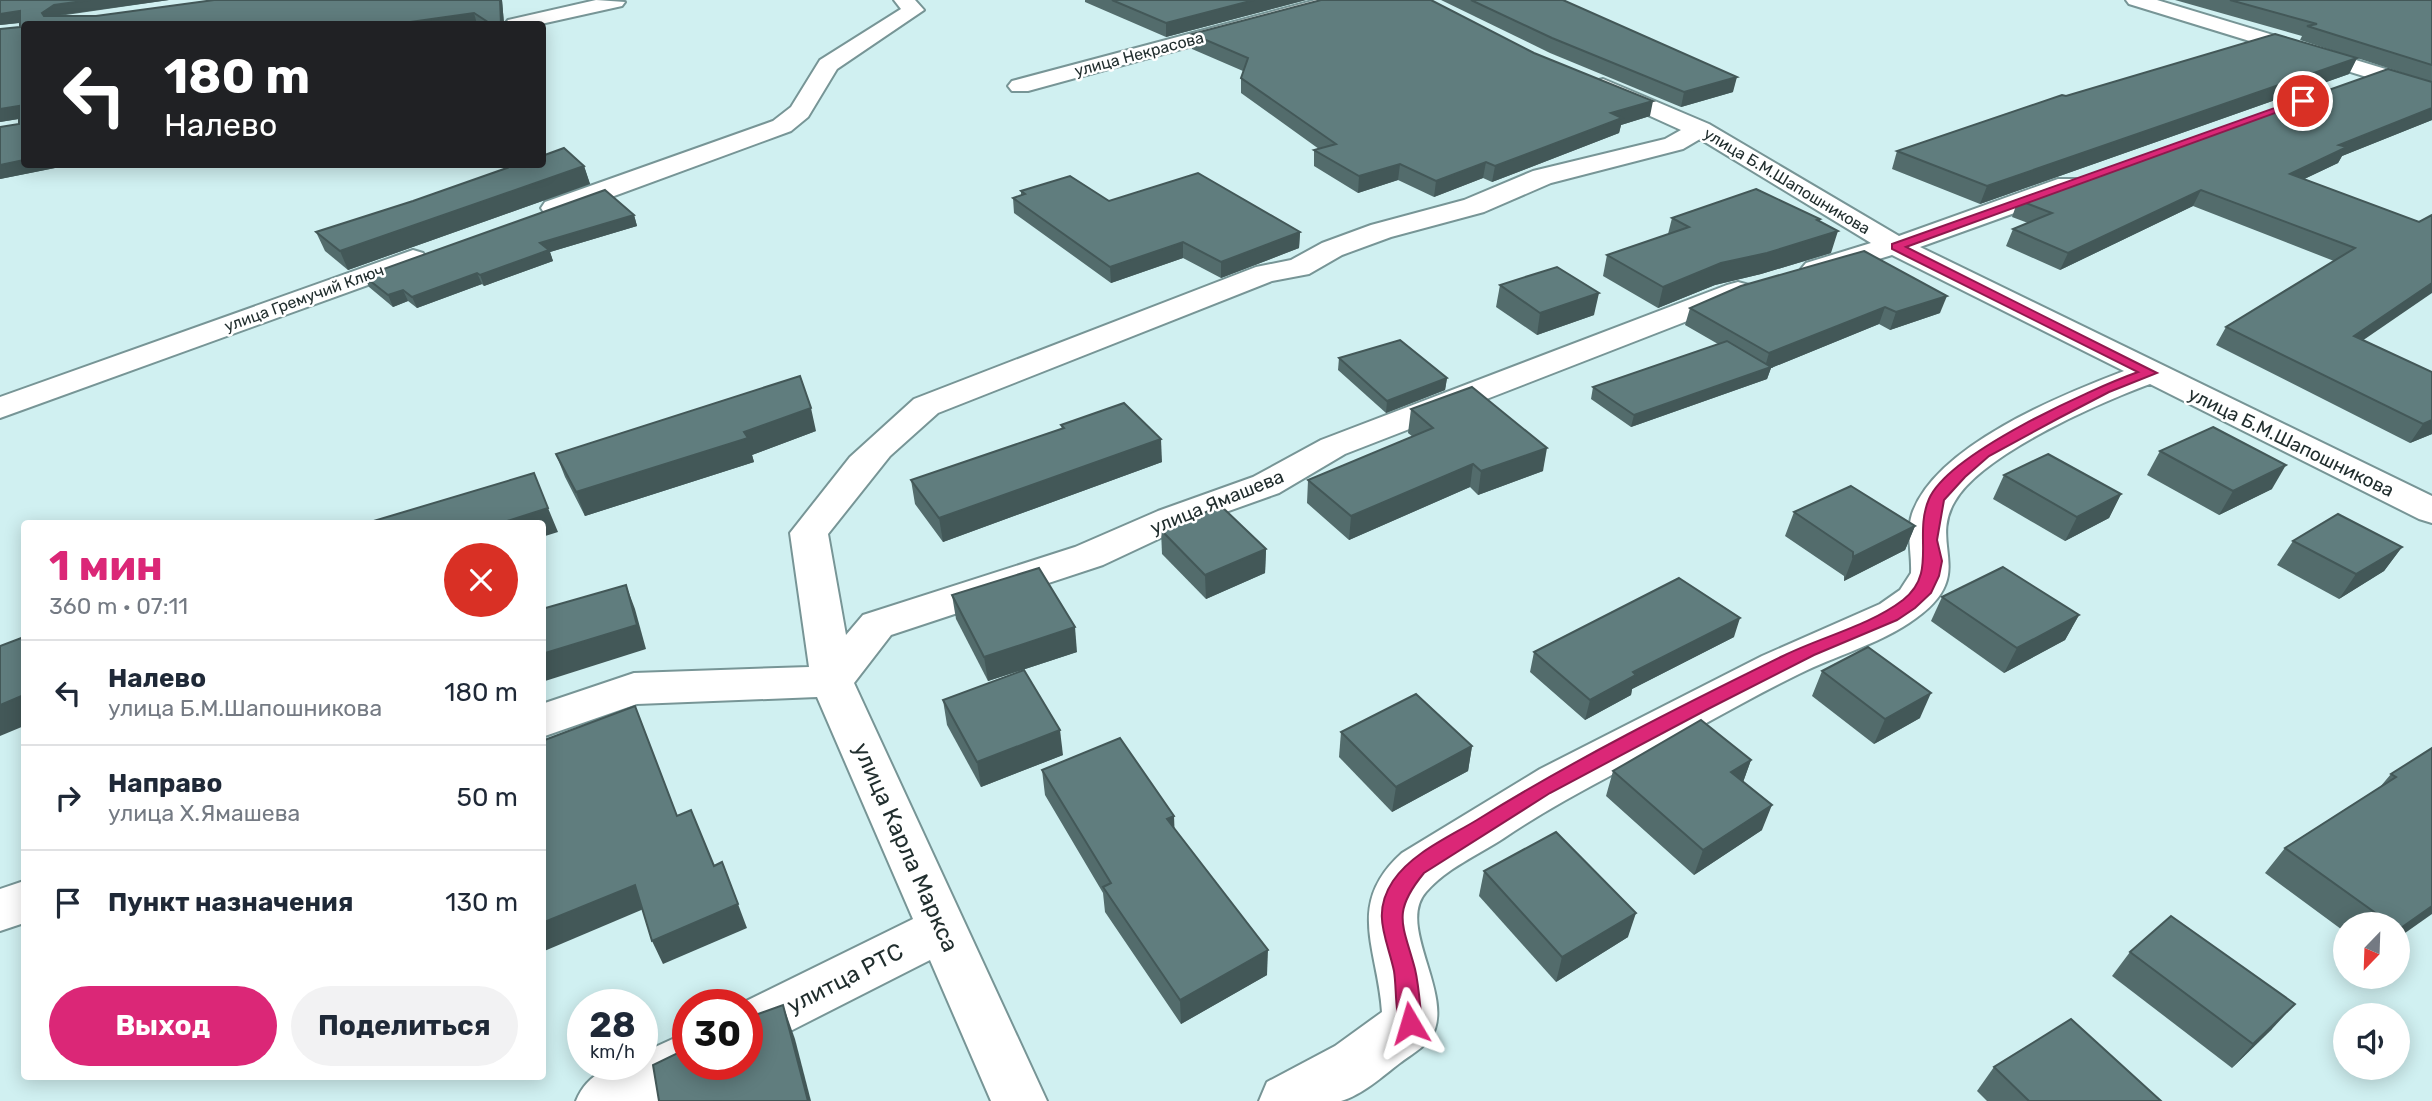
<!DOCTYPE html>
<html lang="ru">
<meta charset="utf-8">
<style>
body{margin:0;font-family:Rubik,sans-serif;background:#f2f2f3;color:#1f2937;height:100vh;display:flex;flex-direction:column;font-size:26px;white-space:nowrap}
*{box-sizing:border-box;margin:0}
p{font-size:23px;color:#747a83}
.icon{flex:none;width:38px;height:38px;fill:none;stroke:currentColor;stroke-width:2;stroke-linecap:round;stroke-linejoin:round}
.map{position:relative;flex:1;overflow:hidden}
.details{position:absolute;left:21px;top:520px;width:525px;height:560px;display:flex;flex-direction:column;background:#fff;border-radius:7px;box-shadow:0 4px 18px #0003}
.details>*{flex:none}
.banner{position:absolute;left:21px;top:21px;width:525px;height:147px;border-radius:7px;box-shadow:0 4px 18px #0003;background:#202124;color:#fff;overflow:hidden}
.needle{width:46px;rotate:203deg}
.controls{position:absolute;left:2333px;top:912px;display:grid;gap:14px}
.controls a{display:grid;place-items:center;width:77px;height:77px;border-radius:50%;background:#fff;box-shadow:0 4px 18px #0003;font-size:35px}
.speed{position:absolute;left:567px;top:989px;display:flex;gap:14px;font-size:35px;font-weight:700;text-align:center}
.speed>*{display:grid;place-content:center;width:91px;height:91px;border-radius:50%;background:#fff;box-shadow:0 4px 18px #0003;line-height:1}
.speed small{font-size:18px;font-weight:400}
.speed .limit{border:10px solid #d22;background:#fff;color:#111}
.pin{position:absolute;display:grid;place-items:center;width:60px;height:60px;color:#fff;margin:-30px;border:4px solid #fff;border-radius:50%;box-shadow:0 2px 7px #0007}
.me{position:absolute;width:77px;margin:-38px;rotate:353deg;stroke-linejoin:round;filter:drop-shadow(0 0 5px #0008)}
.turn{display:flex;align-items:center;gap:24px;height:147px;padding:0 28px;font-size:32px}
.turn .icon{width:91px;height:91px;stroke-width:2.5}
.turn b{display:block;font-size:49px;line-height:60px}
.round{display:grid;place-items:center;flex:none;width:74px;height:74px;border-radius:37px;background:#f2f2f3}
.headline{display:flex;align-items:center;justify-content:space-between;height:119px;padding:0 28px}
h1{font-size:42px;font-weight:700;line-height:52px;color:#db2777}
.primary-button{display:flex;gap:14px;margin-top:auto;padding:14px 28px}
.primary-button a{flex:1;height:80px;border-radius:42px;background:#db2777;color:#fff;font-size:28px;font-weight:700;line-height:80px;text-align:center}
.primary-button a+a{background:#f2f2f3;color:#1f2937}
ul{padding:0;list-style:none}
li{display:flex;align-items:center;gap:21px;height:105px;padding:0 28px;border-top:2px solid #e0e1e3}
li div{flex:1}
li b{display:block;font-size:26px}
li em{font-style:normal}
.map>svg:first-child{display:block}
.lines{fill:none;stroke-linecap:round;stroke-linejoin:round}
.street-casing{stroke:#779596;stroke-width:4}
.street{fill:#fff;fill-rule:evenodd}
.wall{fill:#536c6c}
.shaded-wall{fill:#435858}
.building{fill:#607d7e;stroke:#435858;stroke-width:2}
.route{fill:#db2777;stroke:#8e194d;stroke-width:2}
.labels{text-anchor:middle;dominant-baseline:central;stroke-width:5;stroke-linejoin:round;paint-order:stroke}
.far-street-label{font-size:16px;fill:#212e2e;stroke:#fff}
.street-label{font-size:19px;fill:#212e2e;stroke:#fff}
.near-street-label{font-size:23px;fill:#212e2e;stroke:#fff}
</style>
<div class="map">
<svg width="2432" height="1101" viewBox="0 0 2432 1101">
<rect width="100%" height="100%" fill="#d0f0f1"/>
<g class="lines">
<defs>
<g id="street">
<path d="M596,0L625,2L622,6L541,24H505L508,20Z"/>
<path d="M894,0H915L924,10L837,69L808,117L791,131L565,214H545L541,208L545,202L773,121L791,107L820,60L901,9Z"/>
<path d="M1316,0H1349L1346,4L1028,91H1012L1008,86L1012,81Z"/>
<path d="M2126,0H2157L2432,83V97L2129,4Z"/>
<path d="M1603,79L1709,124L1899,236L2058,179H2076L2080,185L2076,191L1920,247L2432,496V523L2419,519L2150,384C2099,403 1982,454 1955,501C1927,547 1981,576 1909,623C1876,645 1835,656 1799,674C1744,701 1691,732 1636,762C1591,786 1547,809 1504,838C1478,855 1447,868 1426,892C1395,927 1458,998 1430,1039C1423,1048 1409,1056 1400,1063C1383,1076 1362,1095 1341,1101C1324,1101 1279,1101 1259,1101L1267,1082L1335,1046L1382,1012C1378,949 1345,904 1402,853L1540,769L1762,656L1880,604L1900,590L1911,573C1912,554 1906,533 1912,514C1935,446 2061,395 2124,371L1892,255L1816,278L1806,275L1801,269L1806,263L1871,243L1700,139L1683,149L1551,183L1484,212L1391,237L1342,255L1309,274L1272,281L938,413L890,456L828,534L846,635L863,615L1075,547L1158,511L1253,477L1321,440L1727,285L1738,282L1749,285L1753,291L1749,297L1345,454L1279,493L1184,527L1103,565L891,635L854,683L1047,1101H991L930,960L747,1053V1004H740L913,919L817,697L637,704L542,737V704L634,673L809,667L790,533L850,457L914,399L1256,267L1291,260L1322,243L1371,225L1464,200L1533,171L1665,139L1681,130L1595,91L1591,86L1595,81Z"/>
<path d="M413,250L423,253L427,259L423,265L0,418V397Z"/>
<path d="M24,881V923L0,931V889Z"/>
<path d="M688,1032V1064H713L708,1076L660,1101H576C588,1072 612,1064 642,1064V1053Z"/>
</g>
</defs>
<use href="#street" class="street-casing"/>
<use href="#street" class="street"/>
</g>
<g class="wall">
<path d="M0,0H169L59,16H96L214,0H502L504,24H24V164H75L0,179L19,124V119L0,122L20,27V23L0,25Z"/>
<path d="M1085,0H1306L1166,37L1085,2Z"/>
<path d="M1441,0H1563L1733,92L1681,107L1550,53Z"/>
<path d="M2175,0H2432V120L2342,156L2338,163L2304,179L2419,222L2363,340L2432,434L2410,443L2216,345L2226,327L2334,261L2193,206L2060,270L2006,246L2013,229L2028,223L2012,217L2018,200L2425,80L2357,58L2349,74L1980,204L1892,169L1897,151L2066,96L2334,51L2300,40L2302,36Z"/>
<path d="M1192,34L1650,116L1621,125L1619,133L1492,182L1483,178L1434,197L1398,180L1358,193L1314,166V150L1319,149L1241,93V78L1243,71L1192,49Z"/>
<path d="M584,166L590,184L348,270L325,251L316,232Z"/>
<path d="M1021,191L1109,201L1300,232L1299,248L1221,278L1183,258L1111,283L1014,213L1013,198L1021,196Z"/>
<path d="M634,215L637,226L550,252L553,261L484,286L482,284L417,308L408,301L393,307L369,287L364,276Z"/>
<path d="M1672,218L1820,219L1819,222L1831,253L1761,274L1715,285L1658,308L1603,276L1607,255L1668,234Z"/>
<path d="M1500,285L1594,315L1537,335L1496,307Z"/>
<path d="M1741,286L1940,313L1890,330L1879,324L1771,368L1767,379L1631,427L1591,399L1593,387L1718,344L1685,325L1690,308Z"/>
<path d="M1339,358L1447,378L1445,390L1386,413L1338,370Z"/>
<path d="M1411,409L1543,471L1478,495L1470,487L1349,540L1307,503L1308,480L1413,437L1408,433Z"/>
<path d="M1061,425L1162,462L943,542L915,504L911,480L1062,429Z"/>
<path d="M816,431L752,455L754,462L585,516L565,477L556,454Z"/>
<path d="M2160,451L2272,489L2219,515L2147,475Z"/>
<path d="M2004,475L2121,494L2109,518L2065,541L1993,499Z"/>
<path d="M1794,512L1915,526L1905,550L1844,581V576L1785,536Z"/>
<path d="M1161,530L1266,549L1265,573L1206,599L1162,554Z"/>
<path d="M2293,541L2402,547L2384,571L2339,599L2277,565Z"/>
<path d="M952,595L1077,652L988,681L956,619Z"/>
<path d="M1942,597L2079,615L2065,640L2004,673L1931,621Z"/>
<path d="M1734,637L1632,689L1631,695L1585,720L1530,672L1534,652Z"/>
<path d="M1822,671L1920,718L1874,744L1812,696Z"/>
<path d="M943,700L1063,755L981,787L947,725Z"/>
<path d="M1341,732L1472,746L1468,771L1392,812L1339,757Z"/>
<path d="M2432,748L2398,938V924H2345V932L2265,873L2285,848L2380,787L2391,774Z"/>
<path d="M1751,760L1743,782L1762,830L1694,875L1606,796L1613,771Z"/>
<path d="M1042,770L1174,816V829L1267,975L1181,1024L1105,912L1103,893L1045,795Z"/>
<path d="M1484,871L1628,937L1556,982L1479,896Z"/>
<path d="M2130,952L2272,1029L2232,1068L2112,976Z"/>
<path d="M1994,1067L2161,1101H1987L1977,1091Z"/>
</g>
<g class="shaded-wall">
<path d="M90,0H169L60,15L47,24L42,13L54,5Z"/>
<path d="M500,0H502L504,24H501Z"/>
<path d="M1254,0H1306L1166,37V23Z"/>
<path d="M20,11L26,22L0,25V14Z"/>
<path d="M474,13L477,24H396Z"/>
<path d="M2357,58L2349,74L1980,204L1987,186Z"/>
<path d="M1737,77L1733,92L1681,107L1684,92Z"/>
<path d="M1653,101L1650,116L1621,125L1619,133L1492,182L1495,166L1611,113Z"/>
<path d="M19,106L24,118L0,122V109Z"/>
<path d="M2432,108V120L2342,156L2338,163L2281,190L2290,174L2339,145Z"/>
<path d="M24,160V164H75L0,179V165Z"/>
<path d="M1486,162L1483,178L1434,197L1436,181Z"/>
<path d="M1400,164L1398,180L1358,193L1359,176Z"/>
<path d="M584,166L590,184L348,270L340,251Z"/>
<path d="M2201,190L2193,206L2060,270L2068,253Z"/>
<path d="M634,215L637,226L550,252L553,261L484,286L480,275L540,243Z"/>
<path d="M1820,219L1814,239L1838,231L1831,253L1761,274L1715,285L1658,308L1663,287Z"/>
<path d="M1300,232L1299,248L1221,278V262Z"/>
<path d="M1183,242V258L1111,283L1110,267Z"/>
<path d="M477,273L482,284L417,308L412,297Z"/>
<path d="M2432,283V293L2343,354L2354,336Z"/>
<path d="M403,290L408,301L393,307L388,295Z"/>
<path d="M1599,293L1594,315L1537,335L1540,313Z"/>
<path d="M1947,296L1940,313L1890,330L1896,312Z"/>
<path d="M1885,307L1879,324L1771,368L1767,379L1631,427L1634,415L1764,370L1769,353Z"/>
<path d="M1447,378L1445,390L1386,413L1387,401Z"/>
<path d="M811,408L816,431L752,455L754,462L585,516L576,492Z"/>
<path d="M2432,420V434L2410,443L2423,424Z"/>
<path d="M1161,439L1162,462L943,542L939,518Z"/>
<path d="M1547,448L1543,471L1478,495L1481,471Z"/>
<path d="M1473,464L1470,487L1349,540L1351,516Z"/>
<path d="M2286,465L2272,489L2219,515L2233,491Z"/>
<path d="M2121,494L2109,518L2065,541L2077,517Z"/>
<path d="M548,508L558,532L542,537V523H501Z"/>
<path d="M1915,526L1905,550L1844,581L1853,557Z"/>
<path d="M2402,547L2384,571L2339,599L2356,574Z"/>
<path d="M1266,549L1265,573L1206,599L1205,575Z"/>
<path d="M626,585L635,609L646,649L542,682V654Z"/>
<path d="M2079,615L2065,640L2004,673L2017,648Z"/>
<path d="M1740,618L1734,637L1632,689L1631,695L1585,720L1590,700L1633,672Z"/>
<path d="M1075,627L1077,652L988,681L984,657Z"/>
<path d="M1931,693L1920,718L1874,744L1885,719Z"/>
<path d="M24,695V726L0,736V705Z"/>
<path d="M1060,730L1063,755L981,787L977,762Z"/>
<path d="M1472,746L1468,771L1392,812L1396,787Z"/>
<path d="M1751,760L1742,785L1731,772Z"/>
<path d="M1772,805L1762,830L1694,875L1703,850Z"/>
<path d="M1174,816L1175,841L1167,819Z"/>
<path d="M635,885L646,908L542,952V923Z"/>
<path d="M738,904L747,928L663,964L652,941Z"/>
<path d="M2432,906V914L2398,938V930Z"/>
<path d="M1636,913L1628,937L1556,982L1562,957Z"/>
<path d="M1268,950L1267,975L1181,1024L1180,1000Z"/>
<path d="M2295,1004L2272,1029L2232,1068L2253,1044Z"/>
<path d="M783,1005L795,1039L811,1101H808Z"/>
</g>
<g class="building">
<path d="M0,0H90L54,5L42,13L44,16H96L214,0H500L501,24H491L474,13L396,24H24V160L0,165V127L19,124V106L0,109V29L20,27V11L0,14Z"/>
<path d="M1112,0H1254L1166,23Z"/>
<path d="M1321,0H1431L1534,53L1653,101L1611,113L1622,118L1495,166L1486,162L1436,181L1400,164L1359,176L1314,150L1336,144L1241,78L1248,58L1192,34Z"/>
<path d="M1471,0H1563L1737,77L1684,92L1552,38Z"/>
<path d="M2230,0H2432V65L2307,26L2317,24Z"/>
<path d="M2275,34L2357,58L1987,186L1897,151L2062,95L2066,96Z"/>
<path d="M2388,69L2432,82V108L2339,145L2347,147L2290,174L2419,222L2432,215V283L2354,336L2432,372V420L2423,424L2226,327L2355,248L2201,190L2068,253L2013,229L2052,213L2018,200Z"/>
<path d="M564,148L584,166L340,251L316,232L413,201L518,164H542V156Z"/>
<path d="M1198,173L1300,232L1221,262L1183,242L1110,267L1013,198L1025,194L1021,191L1070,176L1109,201Z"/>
<path d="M1756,189L1820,219L1817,220L1838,231L1767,253L1721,263L1663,287L1607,255L1689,227L1672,218Z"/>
<path d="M605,190L634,215L540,243L549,250L480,275L477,273L412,297L403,290L388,295L364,276Z"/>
<path d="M1864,251L1947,296L1896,312L1885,307L1769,353L1690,308L1741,286Z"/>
<path d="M1557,267L1599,293L1540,313L1500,285Z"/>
<path d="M1400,340L1447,378L1387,401L1339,358Z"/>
<path d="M1727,341L1771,367L1634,415L1593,387Z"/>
<path d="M800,376L811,408L744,432L748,438L576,492L556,454Z"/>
<path d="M1472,387L1547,448L1481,471L1473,464L1351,516L1308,480L1433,428L1411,409Z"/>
<path d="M1124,403L1161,439L939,518L911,480L1064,428L1061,425Z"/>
<path d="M2213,427L2286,465L2233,491L2160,451Z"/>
<path d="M2048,454L2121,494L2077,517L2004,475Z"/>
<path d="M534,473L548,508L501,523H367Z"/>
<path d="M1851,486L1915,526L1853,557V552L1794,512Z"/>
<path d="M1221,506L1266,549L1205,575L1161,530Z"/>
<path d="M2338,514L2402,547L2356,574L2293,541Z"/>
<path d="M2003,567L2079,615L2017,648L1942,597Z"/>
<path d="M1039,568L1075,627L984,657L952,595Z"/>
<path d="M1679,578L1740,618L1633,672L1636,675L1590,700L1534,652Z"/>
<path d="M626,585L637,625L542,654V609Z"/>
<path d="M24,637V695L0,705V646Z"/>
<path d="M1868,647L1931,693L1885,719L1822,671Z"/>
<path d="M1024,670L1060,730L977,762L943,700Z"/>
<path d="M1416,694L1472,746L1396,787L1341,732Z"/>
<path d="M635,706L677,816L691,810L714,866L722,862L738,904L652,941L635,885L542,923V741Z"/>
<path d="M1701,720L1751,760L1731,772L1772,805L1703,850L1613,771Z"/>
<path d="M1120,738L1174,816L1167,819L1268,950L1180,1000L1103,887L1111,883L1042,770Z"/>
<path d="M2432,748V906L2398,930V924H2391L2285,848L2396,777L2391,774Z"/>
<path d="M1556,832L1636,913L1562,957L1484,871Z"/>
<path d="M2171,916L2295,1004L2253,1044L2130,952Z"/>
<path d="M783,1005L808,1101H659L653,1065L688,1048V1064H747V1018Z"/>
<path d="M2071,1019L2161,1101H2029L1994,1067Z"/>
</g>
<path class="route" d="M2300,99L2308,101L1906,247L2157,373L2109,392L2059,418L1989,456L1965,477L1944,500L1937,540L1942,561L1939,576L1931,593L1915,608L1897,620L1814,655L1708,709L1550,793L1424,873C1391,913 1403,924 1415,969C1419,986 1420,1006 1422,1023L1418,1031L1410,1034L1403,1031C1394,1012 1397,990 1394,971C1387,938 1371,914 1393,881C1412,853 1449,837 1477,820C1575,759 1679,707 1783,656C1821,637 1869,626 1903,600C1938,573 1913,536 1929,499C1949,453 2091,389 2138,372L1892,249V244Z"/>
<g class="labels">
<g class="far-street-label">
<text transform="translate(1139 54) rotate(-15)">улица Некрасова</text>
<text transform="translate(1787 181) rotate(31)">улица Б.М.Шапошникова</text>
<text transform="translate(304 298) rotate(-20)">улица Гремучий Ключ</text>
</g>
<g class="street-label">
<text transform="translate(2291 442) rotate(26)">улица Б.М.Шапошникова</text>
<text transform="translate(1217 502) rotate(-22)">улица Ямашева</text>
</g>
<g class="near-street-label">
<text transform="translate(906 847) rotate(66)">улица Карла Маркса</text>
<text transform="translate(845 978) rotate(-27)">улитца РТС</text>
</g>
</g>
</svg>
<div class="controls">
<a><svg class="needle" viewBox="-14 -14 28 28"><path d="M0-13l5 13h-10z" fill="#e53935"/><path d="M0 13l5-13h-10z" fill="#747a83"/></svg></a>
<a><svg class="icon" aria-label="sound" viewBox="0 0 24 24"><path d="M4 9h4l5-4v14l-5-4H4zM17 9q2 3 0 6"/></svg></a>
</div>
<div class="speed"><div>28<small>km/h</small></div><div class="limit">30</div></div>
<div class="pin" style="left:2303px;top:101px;background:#d93025"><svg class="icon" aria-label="arrive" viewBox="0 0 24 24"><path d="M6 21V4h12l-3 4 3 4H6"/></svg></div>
<svg class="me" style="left:1410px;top:1023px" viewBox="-20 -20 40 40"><path d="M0-17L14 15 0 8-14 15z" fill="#db2777" stroke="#fff" stroke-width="4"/></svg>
<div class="banner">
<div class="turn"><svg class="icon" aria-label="left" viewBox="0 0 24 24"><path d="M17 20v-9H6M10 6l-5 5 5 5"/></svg><div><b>180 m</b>Налево</div></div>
</div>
<section class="details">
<div class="headline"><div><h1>1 мин</h1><p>360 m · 07:11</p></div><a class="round" style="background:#d93025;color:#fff"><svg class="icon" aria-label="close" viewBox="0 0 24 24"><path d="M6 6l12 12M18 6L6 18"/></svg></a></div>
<ul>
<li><svg class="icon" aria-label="left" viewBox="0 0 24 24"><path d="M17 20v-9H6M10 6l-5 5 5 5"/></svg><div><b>Налево</b><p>улица Б.М.Шапошникова</p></div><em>180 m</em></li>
<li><svg class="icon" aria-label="right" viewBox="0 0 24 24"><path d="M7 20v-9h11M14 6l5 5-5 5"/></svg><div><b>Направо</b><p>улица Х.Ямашева</p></div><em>50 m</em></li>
<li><svg class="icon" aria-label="arrive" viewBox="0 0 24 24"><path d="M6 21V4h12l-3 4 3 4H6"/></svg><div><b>Пункт назначения</b></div><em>130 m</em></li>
</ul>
<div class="primary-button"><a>Выход</a><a>Поделиться</a></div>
</section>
</div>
